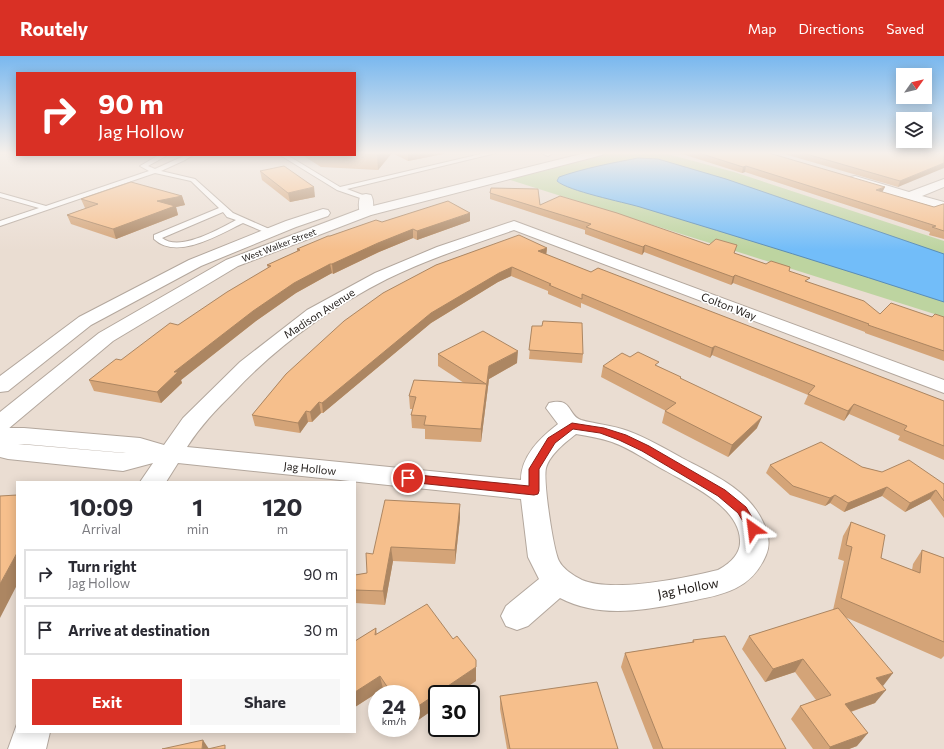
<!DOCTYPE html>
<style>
body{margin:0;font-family:Commissioner,sans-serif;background:#f7f7f7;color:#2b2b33;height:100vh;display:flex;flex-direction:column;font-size:15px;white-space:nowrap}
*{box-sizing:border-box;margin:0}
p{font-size:13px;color:#7c7c81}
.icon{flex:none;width:22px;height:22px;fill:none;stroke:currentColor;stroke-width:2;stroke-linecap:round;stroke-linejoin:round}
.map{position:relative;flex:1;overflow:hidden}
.panel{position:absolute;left:16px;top:425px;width:340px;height:252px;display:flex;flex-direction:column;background:#fff;border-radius:0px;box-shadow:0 2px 10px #0003}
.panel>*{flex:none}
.top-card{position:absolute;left:16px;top:16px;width:340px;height:84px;border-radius:0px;box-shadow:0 2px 10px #0003;background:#d93025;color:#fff;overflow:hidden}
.needle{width:26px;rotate:56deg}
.fabs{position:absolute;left:896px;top:12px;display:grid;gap:8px}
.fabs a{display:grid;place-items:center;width:36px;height:36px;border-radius:0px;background:#fff;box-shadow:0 2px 10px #0003;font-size:20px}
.speed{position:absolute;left:368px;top:629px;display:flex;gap:8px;font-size:20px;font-weight:700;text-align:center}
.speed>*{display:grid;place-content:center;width:52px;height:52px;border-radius:50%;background:#fff;box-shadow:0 2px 10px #0003;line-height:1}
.speed small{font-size:10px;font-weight:400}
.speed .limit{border:2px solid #111;border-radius:6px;background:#fff;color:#111}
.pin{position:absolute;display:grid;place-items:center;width:34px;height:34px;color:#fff;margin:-17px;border:2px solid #fff;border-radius:50%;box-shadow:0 1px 4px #0007}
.me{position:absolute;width:44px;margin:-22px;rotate:329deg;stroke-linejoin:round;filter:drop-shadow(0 0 3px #0008)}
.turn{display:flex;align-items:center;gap:14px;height:84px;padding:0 16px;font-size:18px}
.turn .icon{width:52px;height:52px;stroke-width:2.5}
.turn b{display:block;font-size:28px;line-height:34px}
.eta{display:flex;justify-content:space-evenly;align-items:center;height:68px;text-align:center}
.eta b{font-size:24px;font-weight:700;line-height:28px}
.action{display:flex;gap:8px;margin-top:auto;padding:8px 16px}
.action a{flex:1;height:46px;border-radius:0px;background:#d93025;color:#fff;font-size:16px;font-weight:700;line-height:46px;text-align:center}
.action a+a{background:#f7f7f7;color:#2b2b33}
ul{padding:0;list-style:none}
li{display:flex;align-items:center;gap:12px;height:50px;margin:0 8px 6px;padding:0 8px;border:2px solid #e1e1e2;border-radius:0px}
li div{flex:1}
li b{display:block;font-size:15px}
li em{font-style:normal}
header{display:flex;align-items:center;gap:24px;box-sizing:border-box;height:56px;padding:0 20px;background:#d93025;color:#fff}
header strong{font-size:19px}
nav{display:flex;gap:22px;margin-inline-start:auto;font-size:14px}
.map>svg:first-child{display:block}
.green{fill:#bdd4a0}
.water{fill:#72bdf9;stroke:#598cb6}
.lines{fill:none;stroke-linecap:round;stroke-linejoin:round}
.lane-casing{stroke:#b3a79d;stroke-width:2}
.street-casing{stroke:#b3a79d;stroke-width:2}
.secondary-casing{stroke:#b3a79d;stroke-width:2}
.lane{fill:#fff;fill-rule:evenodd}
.street{fill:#fff;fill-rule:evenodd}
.secondary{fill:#fff;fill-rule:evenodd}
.wall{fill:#d4a478}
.shaded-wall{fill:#ac8662}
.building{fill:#f6bf8c;stroke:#ac8662}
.route{fill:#d93025;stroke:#8d1f18}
.labels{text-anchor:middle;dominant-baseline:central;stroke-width:3.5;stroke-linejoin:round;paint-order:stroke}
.far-street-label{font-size:9px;fill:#201b18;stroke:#fff}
.street-label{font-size:11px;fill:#201b18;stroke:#fff}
.near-street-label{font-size:13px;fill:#201b18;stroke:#fff}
</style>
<header>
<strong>Routely</strong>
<nav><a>Map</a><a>Directions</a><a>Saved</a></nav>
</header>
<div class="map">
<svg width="944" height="693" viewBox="0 0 944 693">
<rect width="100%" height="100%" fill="#eaddd2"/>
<path class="green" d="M605,97H664L734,116L944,185V261L507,123Z"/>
<path class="water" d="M638,102L658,103L726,123L944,198V246C843,213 742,182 640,151C623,146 568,135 557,125L559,121C585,112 612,107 638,102Z"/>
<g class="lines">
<defs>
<g id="lane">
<path d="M485,97H496L347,133L368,141V143L366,144L337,134L280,99H287L340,131Z"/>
<path d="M541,97H550L551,98L548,100Z"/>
<path d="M159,99L166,100L148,110L155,113L186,99H193L185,104L161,115L195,123L233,157L276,176L272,178H269L243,167C220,178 177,205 154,183V179L219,152L191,125L155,117L0,170V165L39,152L0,141V137L46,150L149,115L140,110ZM223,156L227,161L236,164C219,173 180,196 162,182Z"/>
</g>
<g id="street">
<path d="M855,120L909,136L944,123V131L922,140L944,146V154L851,127L849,124L851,121Z"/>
<path d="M366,138L371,139C374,144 374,154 371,159H361C358,154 358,144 361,139Z"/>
<path d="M514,165L944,324V337L514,174C471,189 428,203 387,223C330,252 278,289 234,336C216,354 201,369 187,391L521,424C521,400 540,382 558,368L546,352L549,347C573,341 567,359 581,364C595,368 612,369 628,375C647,382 664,392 682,402C712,418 748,433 763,466C768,476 771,488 766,499C750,537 718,539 681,547C641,555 598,562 560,542L528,570L517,574L506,570L501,560L506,550L539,523L528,501L521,443L178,407L166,426H140L153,407L123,415L8,403L0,401V372H24L140,382L164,389L183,362L240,306L307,254L375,217L437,191ZM576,378C588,380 600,382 612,386C631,393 648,405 666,415C691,429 739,451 740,484C741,498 729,508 718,514C686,522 612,537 582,524C574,520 563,513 559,505C553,493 543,424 546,412C550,398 566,386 576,378ZM18,388H24L126,397H123Z"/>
<path d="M17,668V676H50L46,693H8Z"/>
</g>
<g id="secondary">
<path d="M585,97H603L602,99L371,159L238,210L113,285L8,373L0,375V356L99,277L226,204L361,153Z"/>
<path d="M323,153L328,154L330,157L328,160L296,171L201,210L91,269L8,335L0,336V320L79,261L189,204L286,165Z"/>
</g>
</defs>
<use href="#lane" class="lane-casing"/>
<use href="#street" class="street-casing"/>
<use href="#secondary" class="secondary-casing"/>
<use href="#lane" class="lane"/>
<use href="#street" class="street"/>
<use href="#secondary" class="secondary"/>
</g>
<g class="wall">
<path d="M355,97H448L408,105L392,97L378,114L321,111L302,99H355Z"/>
<path d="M679,97H769L882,136L934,151L944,148V183L929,179L930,176L745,116L742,117Z"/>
<path d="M781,97H944L898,131Z"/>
<path d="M260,115L315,141L290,146L262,124Z"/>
<path d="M490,137L709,189L766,208L789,215L808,226L880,258L944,261V305L865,277V276L733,227L731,229L644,196L642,199L585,178V174L490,143Z"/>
<path d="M182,140L185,149L176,151L178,159L116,183L71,168L67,159L86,152H85L81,143Z"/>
<path d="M470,165L417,184L413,182L379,196L333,218L332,217L296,237L256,265L181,324L182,327L161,347L94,335L89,324L178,269L268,212L267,209L297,196V193L330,180L382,166Z"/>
<path d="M547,192L546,199L591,216L944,345V404L898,384L900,380L849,358L844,365L804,348L808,339L712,299L710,302L581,247V252L548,238V235L511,220L498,226L431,267L323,357H321L312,366H308L300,377L255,370L252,359L286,318Z"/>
<path d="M532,270L583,298L582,307L529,303Z"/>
<path d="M438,298L517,307L489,323L481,386L425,383V373L412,372L411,359L413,353H410L409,340L464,327L438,310Z"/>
<path d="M630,301L658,310L681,323L757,372L728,401L662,367L665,355H666L601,321L603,310Z"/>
<path d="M770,409L862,411L882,416L944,428V462L930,443L905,456L882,440L844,456L830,447L825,450L790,439L766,417Z"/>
<path d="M460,462L455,508L393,505L385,549L355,547V519L367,517L373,498Z"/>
<path d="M851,466L881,502L912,514L913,508L922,494L944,502V600L941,603L845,561L883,630L875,647L851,656L857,690L849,693H813L791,663L800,650L816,644L795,616L765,626L742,593L749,580L833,554L844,505L838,503L843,480Z"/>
<path d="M376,572L377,578L476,625L437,638V651L411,669V638H386L383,633L355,651V585Z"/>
<path d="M693,584L786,693H653L621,611L625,597L692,586Z"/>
<path d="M500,640L618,693H507L500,653Z"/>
</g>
<g class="shaded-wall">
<path d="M379,97H392L378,114L377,99Z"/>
<path d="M408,97H448L408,105Z"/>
<path d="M944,107V112L898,131L900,125Z"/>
<path d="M746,110L745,116L742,117L743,111Z"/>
<path d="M314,131L315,141L290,146L288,137Z"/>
<path d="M885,131L882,137L876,134Z"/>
<path d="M182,140L185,149L176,151L178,159L116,183L113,173L157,145Z"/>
<path d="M470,157V165L417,184V175Z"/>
<path d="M413,173V182L379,196L333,218L332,208L378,187Z"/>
<path d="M645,189L644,196L642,199L643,191Z"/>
<path d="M547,192L546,200L538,195Z"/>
<path d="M330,208L332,217L296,237L256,265L181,324L182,327L161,347L157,336L174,316L253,255L294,227Z"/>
<path d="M512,211L511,220L498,226L431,267L323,357L322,347L431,257L499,217Z"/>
<path d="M735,219L733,227L731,229L733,221Z"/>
<path d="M715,290L712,299L710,302L712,292Z"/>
<path d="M518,295L517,307L489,323L481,386V373L489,310Z"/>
<path d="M319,346L321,357L312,366L310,356Z"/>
<path d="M854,348L849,358L844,365L848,355Z"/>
<path d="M306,355L308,366L300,377L298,367Z"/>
<path d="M762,361L757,372L728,401L732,389Z"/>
<path d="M887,431L882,440L844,456L848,447Z"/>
<path d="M936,434L930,443L905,456L910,447Z"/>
<path d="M835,439L830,447L825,450L830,442Z"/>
<path d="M460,448V462L455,508V494Z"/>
<path d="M391,491L393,505L385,549L383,535Z"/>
<path d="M17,497V529L0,562V528Z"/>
<path d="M803,603L795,616L765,626L773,613Z"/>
<path d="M476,611V625L457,638H437V651L411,669V655Z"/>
<path d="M893,617L883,630L876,622Z"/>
<path d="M380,620L383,633L355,651V636Z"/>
<path d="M886,634L875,647L835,661L845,648Z"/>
<path d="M868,677L857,690L849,693H829L830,691Z"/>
<path d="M203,684L209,693H202Z"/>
</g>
<g class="building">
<path d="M355,97H379L377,99L355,98Z"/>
<path d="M699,97H769L885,131L876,134L934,151L943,148H944V175L932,171L936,170L746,110L743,111Z"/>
<path d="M803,97H944V107L900,125Z"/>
<path d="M284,110L314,131L288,137L260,115Z"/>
<path d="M131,126L182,140L157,145L175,150L113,173L67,159L98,148L81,143Z"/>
<path d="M491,132L538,133L540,149L560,140L617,157L709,189L716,183L737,189L734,197L766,208L771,205L790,211L789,215L810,222L805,225L864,245L880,258L891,247L932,261L935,258L944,261V295L868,269L869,268L735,219L733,221L645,189L643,191L586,171L591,168L490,137Z"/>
<path d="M448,145L470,157L417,175L413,173L378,187L332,208H330L294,227L253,255L174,316H178L157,336L89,324L116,303L121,304L170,267L178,269L227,236L271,210L267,209L300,194L297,193L328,180H330L376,164L382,166Z"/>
<path d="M519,179L547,192L538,195L591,216L598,212L944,345V390L904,374L907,370L854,348L848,355L808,338L815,330L715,290L712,292L582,238V243L549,229L551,228L512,211L499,217L431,257L322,347L319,346L310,356L306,355L298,367L252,359L286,318L344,265L383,237L436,209Z"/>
<path d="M543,265L582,267L583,298L529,294L532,270H542Z"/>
<path d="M483,275L518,295L489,310L481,373L424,369L426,360L411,359L416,341L409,340L414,324L486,328L438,298Z"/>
<path d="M638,296L659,306L655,309L681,321L680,322L762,361L732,389L665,355L676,347L603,310L622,297L630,301Z"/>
<path d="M821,386L862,411L882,416L909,404L944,428V445L936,434L910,447L887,431L848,447L835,439L830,442L793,430L770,409Z"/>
<path d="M17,439V497L0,528V440Z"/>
<path d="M385,444L460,448L455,494L391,491L383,535L355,534V519L367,517L366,497L373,498Z"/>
<path d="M851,466L885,479L881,502L920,517L922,494L944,502V586L841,542L852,491L846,489Z"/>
<path d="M427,548L453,583L457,580L476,604V611L411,655V638H392L380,620L355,636V585L376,572L375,579Z"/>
<path d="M838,552L893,617L876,622L886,634L845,648L868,677L830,691L800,650L831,639L803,603L773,613L749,580Z"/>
<path d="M725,580L786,693H663L625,597L694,586L693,584Z"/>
<path d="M597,626L618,693H510L500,640Z"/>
<path d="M203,684L202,693H162Z"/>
<path d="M225,689V693H208Z"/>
</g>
<linearGradient id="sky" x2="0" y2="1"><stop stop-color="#79b8ef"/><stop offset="0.5" stop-color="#f6f0eb"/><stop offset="1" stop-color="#f6f0eb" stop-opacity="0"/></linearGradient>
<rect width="944" height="194" fill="url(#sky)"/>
<path class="route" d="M572,367L604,372L626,379L649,390L725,434L746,451L759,473L757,476L753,477L749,476L738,457L718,440L642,395L619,384L600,377L573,373L555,387L539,413V435L538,438L534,439L408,426L404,425L403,422L404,420L408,418L529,430V413L548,382Z"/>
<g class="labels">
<g class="far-street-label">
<text transform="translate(279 189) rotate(-21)">West Walker Street</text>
</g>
<g class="street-label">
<text transform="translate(729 250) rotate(21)">Colton Way</text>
<text transform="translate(319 257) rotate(-33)">Madison Avenue</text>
<text transform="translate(310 412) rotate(6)">Jag Hollow</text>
</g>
<g class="near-street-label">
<text transform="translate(688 532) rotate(-11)">Jag Hollow</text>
</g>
</g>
</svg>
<div class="fabs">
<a><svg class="needle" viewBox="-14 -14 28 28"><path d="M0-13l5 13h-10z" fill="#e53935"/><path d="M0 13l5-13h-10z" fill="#7c7c81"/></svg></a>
<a><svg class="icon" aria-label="layers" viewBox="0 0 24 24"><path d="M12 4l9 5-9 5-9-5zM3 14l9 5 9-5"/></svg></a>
</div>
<div class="speed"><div>24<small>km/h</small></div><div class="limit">30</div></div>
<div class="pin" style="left:408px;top:422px;background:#d93025"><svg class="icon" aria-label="arrive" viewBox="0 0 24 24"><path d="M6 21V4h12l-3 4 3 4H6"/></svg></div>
<svg class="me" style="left:753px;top:473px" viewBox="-20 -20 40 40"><path d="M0-17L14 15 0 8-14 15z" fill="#d93025" stroke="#fff" stroke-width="4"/></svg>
<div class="top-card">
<div class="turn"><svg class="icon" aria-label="right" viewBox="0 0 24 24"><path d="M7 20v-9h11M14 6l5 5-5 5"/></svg><div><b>90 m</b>Jag Hollow</div></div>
</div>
<section class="panel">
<div class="eta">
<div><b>10:09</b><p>Arrival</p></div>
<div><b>1</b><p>min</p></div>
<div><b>120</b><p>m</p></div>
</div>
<ul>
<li><svg class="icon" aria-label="right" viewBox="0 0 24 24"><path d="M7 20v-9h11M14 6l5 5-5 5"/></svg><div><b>Turn right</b><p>Jag Hollow</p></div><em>90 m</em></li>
<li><svg class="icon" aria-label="arrive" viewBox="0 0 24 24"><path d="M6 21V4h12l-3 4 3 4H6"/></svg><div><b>Arrive at destination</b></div><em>30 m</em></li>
</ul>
<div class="action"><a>Exit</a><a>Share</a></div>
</section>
</div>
